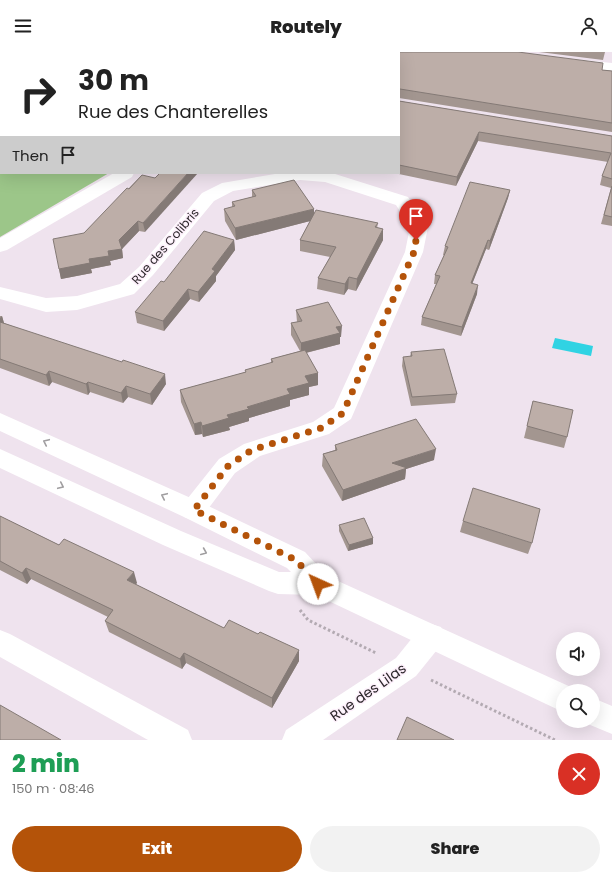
<!DOCTYPE html>
<meta charset="utf-8">
<style>
body{margin:0;font-family:Poppins,sans-serif;background:#f2f2f2;color:#222;height:100vh;display:flex;flex-direction:column;font-size:15px;white-space:nowrap}
*{box-sizing:border-box;margin:0}
p{font-size:13px;color:#767676}
.icon{flex:none;width:22px;height:22px;fill:none;stroke:currentColor;stroke-width:2;stroke-linecap:round;stroke-linejoin:round}
.map{position:relative;height:688px;overflow:hidden}
.drawer{display:flex;flex-direction:column;background:#fff;flex:1}
.drawer>*{flex:none}
.top-card{position:absolute;left:0px;top:0px;width:400px;height:122px;box-shadow:0 4px 16px #0002;background:#fff;color:#222;overflow:hidden}
.tools{position:absolute;left:556px;top:580px;display:grid;gap:8px}
.tools a{display:grid;place-items:center;width:44px;height:44px;border-radius:50%;background:#fff;box-shadow:0 4px 16px #0002;font-size:20px}
.pin{position:absolute;display:grid;place-items:center;width:34px;height:34px;color:#fff;margin:-41px -17px;border-radius:50% 50% 50% 0;rotate:-45deg;box-shadow:0 0 4px #0007}
.pin .icon{rotate:45deg}
.me{position:absolute;width:44px;margin:-22px;rotate:317deg;stroke-linejoin:round;filter:drop-shadow(0 0 3px #0008)}
.turn{display:flex;align-items:center;gap:14px;height:84px;padding:0 12px;font-size:18px}
.turn .icon{width:52px;height:52px;stroke-width:2.5}
.turn b{display:block;font-size:28px;line-height:34px}
.then{display:flex;align-items:center;height:38px;padding:0 12px;background:#0003;gap:8px;font-size:15px}
.round{display:grid;place-items:center;flex:none;width:42px;height:42px;border-radius:21px;background:#f2f2f2}
.overview{display:flex;align-items:center;justify-content:space-between;height:68px;padding:0 12px}
h1{font-size:24px;font-weight:800;line-height:30px;color:#1e9e55}
.primary-button{display:flex;gap:8px;margin-top:auto;padding:8px 12px}
.primary-button a{flex:1;height:46px;border-radius:24px;background:#b45309;color:#fff;font-size:16px;font-weight:800;line-height:46px;text-align:center}
.primary-button a+a{background:#f2f2f2;color:#222}
header{display:flex;justify-content:space-between;align-items:center;height:52px;padding:0 12px;background:#fff;font-size:18px;font-weight:800}
.map>svg:first-child{display:block}
.green{fill:#9cc689}
.water{fill:#30d3e3}
.lines{fill:none;stroke-linecap:round;stroke-linejoin:round}
.path{stroke:#b3aab2;stroke-width:3;stroke-dasharray:2.5 2.5;stroke-linecap:butt}
.street{fill:#fff;fill-rule:evenodd}
.secondary{fill:#fff;fill-rule:evenodd}
.wall{fill:#a39690}
.shaded-wall{fill:#847a76}
.building{fill:#bdaea8;stroke:#847a76}
.oneway{stroke:#a09ea0}
.route{stroke:#b45309;stroke-width:7;stroke-dasharray:0 12.6}
.labels{text-anchor:middle;dominant-baseline:central;stroke-width:3;stroke-linejoin:round;paint-order:stroke}
.street-label{font-size:12px;fill:#2c272b;stroke:#fdf0fb}
.near-street-label{font-size:14px;fill:#2c272b;stroke:#fdf0fb}
</style>
<header><svg class="icon" aria-label="menu" viewBox="0 0 24 24"><path d="M4 6h16M4 12h16M4 18h16"/></svg>Routely<svg class="icon" aria-label="person" viewBox="0 0 24 24"><circle cx="12" cy="8" r="4"/><path d="M4 21q1-7 8-7t8 7"/></svg></header>
<div class="map">
<svg width="612" height="688" viewBox="0 0 612 688">
<rect width="100%" height="100%" fill="#efe3ee"/>
<path class="green" d="M0,0H305L1,1V121H109L0,185Z"/>
<path class="water" d="M555,286L593,294L591,304L552,296Z"/>
<g class="lines">
<g class="path">
<path d="M300,558L308,568L376,601"/>
<path d="M431,628L555,688"/>
</g>
<g class="street">
<path d="M573,7L612,11V19L568,14L566,11L568,8Z"/>
<path d="M114,121H134L132,125L7,198L0,200V186Z"/>
<path d="M281,121H332L408,145L428,175L423,200L351,367L329,382L260,404L235,421L202,465L193,468L184,465L181,458L184,451L219,407L244,392L313,370L334,356L405,200L410,175L396,153L325,130L300,128L233,139L214,149L153,223L134,242L77,258L46,260L0,247V235L46,246L77,244L120,232L139,215L202,141L222,131Z"/>
<path d="M431,572L441,575L445,584L441,593L416,624L323,688H282L286,678L396,606L421,575Z"/>
<path d="M0,578L10,582L188,678L192,688H148L0,605Z"/>
</g>
<g class="secondary">
<path d="M0,361L202,451L305,500L327,524L573,636L574,639H563V660L316,543L278,542L269,539L163,493L0,416V397L181,479L279,520H291L287,516L184,465L0,379Z"/>
<path d="M593,646L612,654V682L583,670L593,669Z"/>
</g>
</g>
<g class="wall">
<path d="M539,0H605L603,8Z"/>
<path d="M399,1L602,18L612,19V80L399,46Z"/>
<path d="M399,49L612,84V174L601,172L611,136L600,133L602,124L608,110L478,89L456,134L394,121H399Z"/>
<path d="M142,123L145,180L139,179L122,197L123,206L110,209L111,213L91,217L92,221L61,227L59,217L84,181Z"/>
<path d="M252,138L314,157V161L378,171L377,176L383,177V188L356,239L348,237L344,243L317,237L318,226L330,205L300,199V188L310,169L236,188L225,169L224,157L232,155V150L252,145Z"/>
<path d="M510,138L508,146L489,198L486,197L472,232L477,242L461,284L421,273L422,265L436,232H434L435,223L444,203H443L445,194Z"/>
<path d="M234,188L235,198L216,224V229L199,250L190,247L164,279L137,271L135,260L164,230Z"/>
<path d="M296,258L341,285H340V292L306,301L318,321V333L309,335V343L290,348V354L249,366V369L229,375L230,378L203,385L202,382L195,383L181,350L180,338L246,320L245,318L271,311V307L300,299L291,283V271L297,270Z"/>
<path d="M0,264H2L4,271L166,332L152,353L128,345L123,351L90,340L88,343L52,330L49,334L0,316Z"/>
<path d="M411,300L457,342L455,351L411,354L402,314L403,305H410Z"/>
<path d="M533,349L567,385L564,396L524,386Z"/>
<path d="M335,393L434,408L406,417L405,427L342,449L322,414L323,402L335,398Z"/>
<path d="M0,464L137,531L135,532L224,576L299,609L272,656L186,611L182,617L109,580L105,569L108,565L31,527L27,532L0,518Z"/>
<path d="M463,469L532,491L528,502L460,480Z"/>
<path d="M339,473L373,486V492L348,499L339,479Z"/>
</g>
<g class="shaded-wall">
<path d="M479,80L478,89L456,134L457,125Z"/>
<path d="M188,121H198L145,180L143,171Z"/>
<path d="M510,138L508,146L489,198L490,189Z"/>
<path d="M314,157V168L236,188L235,176Z"/>
<path d="M138,169L139,179L122,197L123,206L110,209L111,213L91,217L92,221L61,227L59,217L108,199Z"/>
<path d="M383,177V188L356,239L357,227Z"/>
<path d="M234,188L235,198L216,224V229L199,250L198,240L212,217Z"/>
<path d="M488,188L486,197L469,240L471,231Z"/>
<path d="M349,225L348,237L344,243L345,232Z"/>
<path d="M478,233L477,242L461,284L462,275Z"/>
<path d="M188,237L190,247L164,279L163,269Z"/>
<path d="M2,264L5,275L0,278V266Z"/>
<path d="M342,274L341,285H340V292L301,302V291L336,275Z"/>
<path d="M49,319L52,330L49,334L46,323Z"/>
<path d="M318,321V333L309,335V343L290,348V354L249,366V369L229,375L230,378L203,385L202,374L287,337L305,324Z"/>
<path d="M165,322L166,332L152,353L150,342Z"/>
<path d="M88,330L90,340L88,343L86,332Z"/>
<path d="M126,334L128,345L123,351L121,341Z"/>
<path d="M201,370L202,382L195,383L194,372Z"/>
<path d="M436,397L434,408L406,417L405,427L342,449L343,438L392,411Z"/>
<path d="M373,486V492L348,499L349,493Z"/>
<path d="M26,516L31,527L27,532L22,521Z"/>
<path d="M134,520L137,531L130,539L127,528Z"/>
<path d="M299,598V609L272,656V646Z"/>
<path d="M184,601L186,611L182,617L180,607Z"/>
</g>
<g class="building">
<path d="M351,0H518L603,11L602,18L612,19V71L400,37L399,38V1H350Z"/>
<path d="M399,49L612,84V127L602,124L611,101L479,80L457,125L399,113Z"/>
<path d="M160,121H188L143,171L138,169L119,188L122,197L108,199L109,204L89,207L90,211L59,217L53,187L84,181L127,136L129,137L142,123L155,126Z"/>
<path d="M294,128L314,157L235,176L224,157L235,154L232,150L256,144L252,138Z"/>
<path d="M470,130L510,138L490,189L488,188L471,231L478,233L462,275L422,265L440,224L435,223L448,195L445,194Z"/>
<path d="M612,134V165L604,163Z"/>
<path d="M316,158L378,171L375,175L383,177L357,227L349,225L345,232L318,226L336,195L300,188Z"/>
<path d="M204,179L234,188L212,217L215,219L198,240L188,237L163,269L135,260L161,229L164,230Z"/>
<path d="M328,250L342,274L336,275L340,281L301,291L291,271L302,269L296,258Z"/>
<path d="M0,270L122,310L123,308L165,322L150,342L126,334L121,341L88,330L86,332L49,319L46,323L0,307Z"/>
<path d="M444,297L457,342L412,345L403,305L412,304L411,300Z"/>
<path d="M305,298L318,321L305,324L309,331L287,337L290,342L247,355L249,357L227,363L229,366L202,374L201,370L194,372L180,338L246,320L245,318L273,310L271,307Z"/>
<path d="M533,349L573,358L567,385L527,374Z"/>
<path d="M416,367L436,397L392,411L407,416L343,438L323,402L337,398L335,393Z"/>
<path d="M473,436L540,457L532,491L463,469Z"/>
<path d="M0,464L59,493L64,487L134,520L127,528L224,576L229,568L258,582L260,580L299,598L272,646L184,601L180,607L105,569L113,558L26,516L22,521L0,509Z"/>
<path d="M364,466L373,486L349,493L339,473Z"/>
<path d="M0,653L61,688H0Z"/>
<path d="M407,665L454,688H397Z"/>
</g>
<defs><path id="oneway-chevron" d="M-2-3.5L2.5 0L-2 3.5" fill="none" stroke-width="1.6" stroke-linecap="round" stroke-linejoin="round"/></defs>
<g class="oneway">
<use href="#oneway-chevron" transform="translate(46 390) rotate(-155)"/>
<use href="#oneway-chevron" transform="translate(61 434) rotate(25)"/>
<use href="#oneway-chevron" transform="translate(164 444) rotate(-155)"/>
<use href="#oneway-chevron" transform="translate(204 500) rotate(23)"/>
</g>
<g class="lines">
<path class="route" d="M318,532L296,508L194,458L228,414L252,398L321,376L343,361L414,200L416,188"/>
</g>
<g class="labels">
<g class="street-label">
<text transform="translate(165 194) rotate(-49)">Rue des Colibris</text>
</g>
<g class="near-street-label">
<text transform="translate(368 640) rotate(-35)">Rue des Lilas</text>
</g>
</g>
</svg>
<div class="tools">
<a><svg class="icon" aria-label="sound" viewBox="0 0 24 24"><path d="M4 9h4l5-4v14l-5-4H4zM17 9q2 3 0 6"/></svg></a>
<a><svg class="icon" aria-label="search" viewBox="0 0 24 24"><circle cx="10" cy="10" r="6"/><path d="M15 15l6 6"/></svg></a>
</div>
<div class="pin" style="left:416px;top:188px;background:#d93025"><svg class="icon" aria-label="arrive" viewBox="0 0 24 24"><path d="M6 21V4h12l-3 4 3 4H6"/></svg></div>
<svg class="me" style="left:318px;top:532px" viewBox="-20 -20 40 40"><circle r="19" fill="#fff"/><path d="M0-13L10 11 0 6-10 11z" fill="#b45309"/></svg>
<div class="top-card">
<div class="turn"><svg class="icon" aria-label="right" viewBox="0 0 24 24"><path d="M7 20v-9h11M14 6l5 5-5 5"/></svg><div><b>30 m</b>Rue des Chanterelles</div></div>
<div class="then">Then<svg class="icon" aria-label="arrive" viewBox="0 0 24 24"><path d="M6 21V4h12l-3 4 3 4H6"/></svg></div>
</div>
</div>
<section class="drawer">
<div class="overview"><div><h1>2 min</h1><p>150 m · 08:46</p></div><a class="round" style="background:#d93025;color:#fff"><svg class="icon" aria-label="close" viewBox="0 0 24 24"><path d="M6 6l12 12M18 6L6 18"/></svg></a></div>
<div class="primary-button"><a>Exit</a><a>Share</a></div>
</section>
